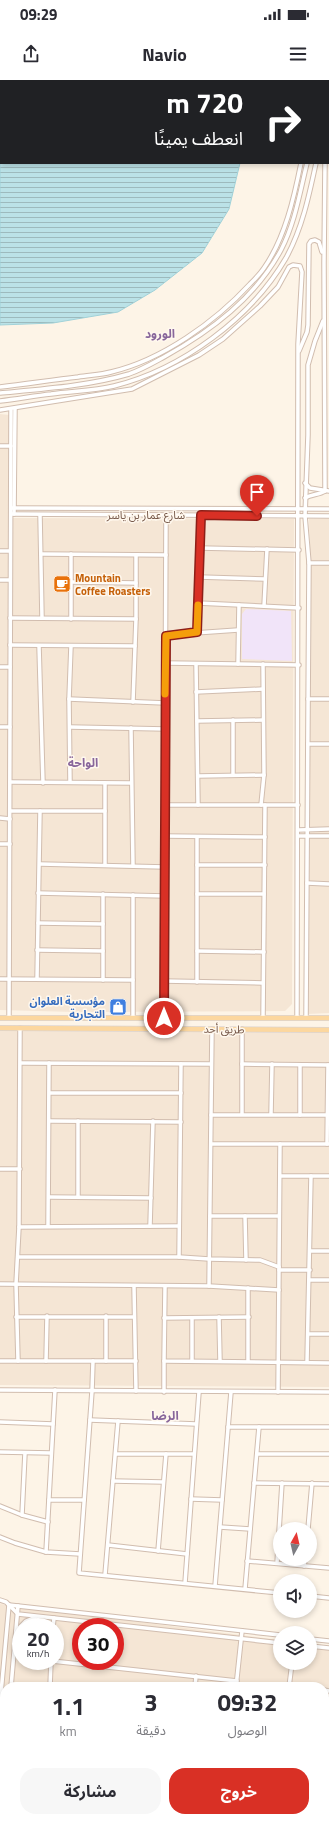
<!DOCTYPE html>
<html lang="ar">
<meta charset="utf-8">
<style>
body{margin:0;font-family:"Titillium Web","Noto Sans Arabic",sans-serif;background:#f7f7f7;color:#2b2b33;direction:rtl;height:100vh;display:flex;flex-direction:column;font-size:15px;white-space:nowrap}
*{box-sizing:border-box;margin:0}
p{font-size:13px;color:#7c7c81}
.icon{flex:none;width:22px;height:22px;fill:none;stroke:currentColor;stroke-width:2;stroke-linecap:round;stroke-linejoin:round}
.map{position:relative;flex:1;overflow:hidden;direction:ltr}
.side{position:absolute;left:0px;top:1602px;width:329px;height:140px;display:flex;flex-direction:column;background:#fff;border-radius:16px 16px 0 0;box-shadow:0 2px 6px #0003;direction:rtl}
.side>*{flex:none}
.top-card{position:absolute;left:0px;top:0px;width:329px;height:84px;box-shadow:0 2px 6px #0003;direction:rtl;background:#202124;color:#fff;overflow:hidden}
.needle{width:26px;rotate:8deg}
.controls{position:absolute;left:273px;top:1442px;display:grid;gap:8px}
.controls a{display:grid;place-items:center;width:44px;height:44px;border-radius:50%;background:#fff;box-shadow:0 2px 6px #0003;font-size:20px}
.speed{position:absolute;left:12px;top:1538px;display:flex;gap:8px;font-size:20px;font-weight:700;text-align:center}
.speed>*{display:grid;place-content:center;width:52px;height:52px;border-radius:50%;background:#fff;box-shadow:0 2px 6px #0003;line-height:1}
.speed small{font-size:10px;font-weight:400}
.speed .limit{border:6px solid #d22;background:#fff;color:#111}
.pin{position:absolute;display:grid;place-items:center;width:34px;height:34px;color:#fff;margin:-41px -17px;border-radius:50% 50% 50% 0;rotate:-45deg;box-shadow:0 0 4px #0007}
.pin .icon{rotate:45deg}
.me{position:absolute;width:44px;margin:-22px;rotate:0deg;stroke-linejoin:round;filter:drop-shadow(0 0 3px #0008)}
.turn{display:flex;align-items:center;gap:14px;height:84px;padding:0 20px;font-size:18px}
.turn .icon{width:52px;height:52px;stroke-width:2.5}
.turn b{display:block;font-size:28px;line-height:34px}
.eta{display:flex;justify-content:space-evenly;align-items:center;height:68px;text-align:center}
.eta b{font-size:24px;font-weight:700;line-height:28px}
.button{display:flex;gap:8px;margin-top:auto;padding:8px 20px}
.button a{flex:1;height:46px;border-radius:16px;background:#d93025;color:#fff;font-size:16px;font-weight:700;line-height:46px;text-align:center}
.button a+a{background:#f7f7f7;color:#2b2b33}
.status{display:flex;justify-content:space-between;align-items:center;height:28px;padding:0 20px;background:#fff;direction:ltr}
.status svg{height:11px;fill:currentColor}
header{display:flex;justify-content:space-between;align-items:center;height:52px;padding:0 20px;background:#fff;font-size:18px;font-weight:700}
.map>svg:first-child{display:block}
.residential{fill:#f5e6d5;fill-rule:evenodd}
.education{fill:#f1e4f9}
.green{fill:#d5ebc5}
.water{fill:url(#water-rules);stroke:#a1d2d9}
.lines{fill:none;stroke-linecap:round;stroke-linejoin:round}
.minor-casing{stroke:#d1bdaf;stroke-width:5.5}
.major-casing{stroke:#dcd4d0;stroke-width:6}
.minor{stroke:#fff;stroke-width:3.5}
.major{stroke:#fcd79f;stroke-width:4.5}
.route-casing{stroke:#8d1f18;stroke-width:10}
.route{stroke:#d93025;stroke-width:7}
.slow{stroke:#f59e0b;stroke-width:7}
.labels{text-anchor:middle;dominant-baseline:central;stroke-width:3;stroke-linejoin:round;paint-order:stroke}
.street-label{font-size:11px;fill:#77594a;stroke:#fff8ee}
.food-label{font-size:11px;font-weight:bold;fill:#c56008;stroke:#fff8ee;text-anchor:start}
.shop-label{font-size:11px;font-weight:bold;fill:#366cbe;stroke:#fff8ee;text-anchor:end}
.neighbourhood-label{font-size:12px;font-weight:bold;fill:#88669b;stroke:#fff8ee}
</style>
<div class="status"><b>09:29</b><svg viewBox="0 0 49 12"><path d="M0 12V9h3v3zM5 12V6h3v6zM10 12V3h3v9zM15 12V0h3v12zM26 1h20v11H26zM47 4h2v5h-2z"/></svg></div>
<header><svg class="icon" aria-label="menu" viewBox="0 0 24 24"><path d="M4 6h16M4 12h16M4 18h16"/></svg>Navio<svg class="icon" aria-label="share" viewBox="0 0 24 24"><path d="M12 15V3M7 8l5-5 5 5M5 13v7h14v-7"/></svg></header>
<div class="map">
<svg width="329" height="1742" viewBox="0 0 329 1742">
<defs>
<pattern id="water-rules" width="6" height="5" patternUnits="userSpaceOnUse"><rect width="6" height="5" fill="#bbe2e7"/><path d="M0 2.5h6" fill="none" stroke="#9dbabd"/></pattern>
</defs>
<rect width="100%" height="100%" fill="#fdf4e7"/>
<g class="residential">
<path d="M0,334L9,335V438L294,439L292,924L285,931L75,932L0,930Z"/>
<path d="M309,439H329V933L307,934L310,484Z"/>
<path d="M0,949L329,951V1307L0,1305Z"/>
<path d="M0,1524L280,1560V1583H310V1564L329,1566V1742H18L14,1737H324V1607H5V1724L0,1717ZM21,1547H55V1581H21ZM81,1547H115V1581H81Z"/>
</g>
<path class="education" d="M246,529L291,531L292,581L242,579V534Z"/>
<path class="green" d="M4,1710L5,1724L3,1725L0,1721V1712Z"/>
<path class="water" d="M0,0H242L1,1V83H240L229,129L202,173L155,210L118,232L53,243L0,245Z"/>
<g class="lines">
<defs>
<g id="minor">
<path d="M312,0V1"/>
<path d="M306,1V0"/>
<path d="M319,1V0"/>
<path d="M327,1V0"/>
<path d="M299,271L307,252L308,245L309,164L311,161L315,160L319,162L322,172"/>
<path d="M0,307C26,304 52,300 78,297C89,295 100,295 111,292C162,280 215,242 250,204C255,199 260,194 264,188C285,158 294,118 301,83"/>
<path d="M0,313C43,309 88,306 129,294C141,290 153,283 164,277C211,251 255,218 281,170C295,143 300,112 307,83"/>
<path d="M0,321C17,319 34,316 51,314C72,311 93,311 114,306C182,289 251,238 286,178C302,149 309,116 316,83"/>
<path d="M0,330L132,309L199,275L223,259L260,226L278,207L289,187L293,185L300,186L302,192L298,264L297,938"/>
<path d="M0,366H11"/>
<path d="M305,403L310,408L329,411"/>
<path d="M325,411L324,183L325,83"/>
<path d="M305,418C312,414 319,415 325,411"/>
<path d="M11,428L329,429"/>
<path d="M11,434L329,436"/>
<path d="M14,434L15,328"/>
<path d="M40,435L42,538"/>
<path d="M200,468L299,470"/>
<path d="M0,471H10"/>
<path d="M41,474L166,475"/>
<path d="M71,474V539"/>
<path d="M309,483H329"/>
<path d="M199,497L265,499"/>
<path d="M0,500H10"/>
<path d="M71,502L136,503"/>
<path d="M198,523L299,528"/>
<path d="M264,526L267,469"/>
<path d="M10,538L136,539"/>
<path d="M197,552L201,435"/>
<path d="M166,555L238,550"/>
<path d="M10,565L135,566"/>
<path d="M39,566L43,703"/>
<path d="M166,583L299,585"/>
<path d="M196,584L198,725"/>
<path d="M238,584L239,525"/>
<path d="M0,587H10"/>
<path d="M196,612L263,609"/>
<path d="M69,619L165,623"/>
<path d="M308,619H329"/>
<path d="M133,622L136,539V475"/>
<path d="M233,640V695"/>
<path d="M197,641L263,640"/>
<path d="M0,647H10"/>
<path d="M70,647L165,649"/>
<path d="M131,648L133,786"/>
<path d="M308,664H329"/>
<path d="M198,696L264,695L263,584"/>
<path d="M10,702L131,703"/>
<path d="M70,702L69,619L71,566"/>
<path d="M165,725H298"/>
<path d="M261,725L264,695"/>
<path d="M10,731H105"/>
<path d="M0,738L10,739"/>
<path d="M298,750L329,749"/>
<path d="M165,756L265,757"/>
<path d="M298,756H329"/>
<path d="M197,757V902"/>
<path d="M0,764H10"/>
<path d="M40,784L165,787"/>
<path d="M105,785V703"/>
<path d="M197,785H265"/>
<path d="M307,803L329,804"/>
<path d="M38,813L165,816"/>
<path d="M197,814H264"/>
<path d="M133,815V938"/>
<path d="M38,843L103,844"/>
<path d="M37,870L103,871"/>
<path d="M197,871L264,872"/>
<path d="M0,899L133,900"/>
<path d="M37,899L40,731"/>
<path d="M103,900V814"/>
<path d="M164,901L263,903"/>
<path d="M9,938L11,330"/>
<path d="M164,938L166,435"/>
<path d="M263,938L265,725"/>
<path d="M306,938L309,483L305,436L308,355V285L315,261L323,241"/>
<path d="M21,983L211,984"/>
<path d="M242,984L329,985"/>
<path d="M300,985V1035"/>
<path d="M50,1013H181"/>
<path d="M242,1034V949"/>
<path d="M271,1034L272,984"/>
<path d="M211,1035H328"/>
<path d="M50,1041L181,1042"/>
<path d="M211,1064H329"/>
<path d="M327,1064L328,985"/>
<path d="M0,1089H20"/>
<path d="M280,1096H329"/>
<path d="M49,1117L151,1118"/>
<path d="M78,1117V1041"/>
<path d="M210,1136H279"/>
<path d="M245,1136L246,1180"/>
<path d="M48,1146L49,983"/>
<path d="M150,1146L153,1041"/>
<path d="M19,1147L179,1146"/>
<path d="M310,1171H329"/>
<path d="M19,1177H179L209,1179L260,1180L279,1187"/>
<path d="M179,1177L181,984"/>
<path d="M279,1190H310"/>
<path d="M309,1200H329"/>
<path d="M0,1204L209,1206L279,1210"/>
<path d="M209,1206L212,949"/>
<path d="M134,1207L136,1311"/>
<path d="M165,1207L164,1281L329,1283"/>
<path d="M248,1208V1281"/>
<path d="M16,1237H134"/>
<path d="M219,1237L220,1281"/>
<path d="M164,1238L249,1237"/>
<path d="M308,1254H329"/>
<path d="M0,1281H136"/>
<path d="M18,1281L16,1204L19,1147L20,948"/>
<path d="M46,1281L47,1236"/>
<path d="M93,1281L92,1311L79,1493L280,1513"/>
<path d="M106,1281V1236"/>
<path d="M164,1281V1312"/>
<path d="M192,1281V1238"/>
<path d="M307,1282L311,1096"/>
<path d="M0,1310L329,1312"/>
<path d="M55,1310L46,1472L80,1474"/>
<path d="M278,1312L280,1064"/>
<path d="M90,1340L196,1344"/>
<path d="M0,1342L53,1344"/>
<path d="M228,1347H329"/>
<path d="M0,1372L51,1373"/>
<path d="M116,1374H194"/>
<path d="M257,1374H329"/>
<path d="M113,1401L163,1402"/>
<path d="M254,1403L329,1404"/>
<path d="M191,1419L222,1420"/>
<path d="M49,1420H84"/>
<path d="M0,1426L22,1435L48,1442"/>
<path d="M22,1435L25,1373"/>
<path d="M220,1447L250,1449"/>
<path d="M308,1449L312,1403"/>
<path d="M0,1457L15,1463L46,1472"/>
<path d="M108,1465L187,1474"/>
<path d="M158,1471L166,1374"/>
<path d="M247,1481L329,1488"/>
<path d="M277,1483L282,1403"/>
<path d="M304,1486L305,1479"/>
<path d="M105,1495L118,1341"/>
<path d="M185,1503L199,1312"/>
<path d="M215,1506L231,1312"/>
<path d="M245,1509L259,1347"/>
<path d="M310,1516L329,1518"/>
<path d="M0,1520L6,1522L18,1534L280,1563"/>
<path d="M9,1525L280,1555"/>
<path d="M53,1547L54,1538"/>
<path d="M16,1551L26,1541L36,1537"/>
<path d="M310,1559L329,1561"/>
<path d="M310,1566L329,1568"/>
<path d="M52,1581L237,1601"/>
<path d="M289,1606L298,1607"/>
<path d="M11,1607L18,1526"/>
<path d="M50,1607L51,1581"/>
<path d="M195,1607L196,1596"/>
<path d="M236,1607L242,1551"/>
<path d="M289,1607L292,1583"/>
<path d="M324,1610L329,1611"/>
<path d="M0,1624L9,1525"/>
<path d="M324,1671L329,1619"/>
<path d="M0,1686L5,1699"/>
<path d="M324,1690H329"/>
<path d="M324,1730H329"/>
<path d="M27,1737L32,1742"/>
<path d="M39,1737L45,1742"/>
<path d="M110,1737L117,1742"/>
<path d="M70,1742L74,1737"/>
<path d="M180,1742V1737"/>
<path d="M221,1742V1737"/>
<path d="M272,1742L273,1737"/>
</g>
<g id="major">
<path d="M0,938H329"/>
<path d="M0,948L329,950"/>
</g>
</defs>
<use href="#minor" class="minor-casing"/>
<use href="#major" class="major-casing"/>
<use href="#minor" class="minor"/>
<use href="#major" class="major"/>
</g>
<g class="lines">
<defs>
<path id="route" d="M164,938L166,556L197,552L201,435L257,436"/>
</defs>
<use href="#route" class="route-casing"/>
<use href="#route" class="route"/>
<path class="slow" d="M165,614L166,556L197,552L198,525"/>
</g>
<defs>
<symbol id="cafe-square" viewBox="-11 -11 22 22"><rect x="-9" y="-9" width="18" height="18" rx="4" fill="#e8710a" stroke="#fff8ee"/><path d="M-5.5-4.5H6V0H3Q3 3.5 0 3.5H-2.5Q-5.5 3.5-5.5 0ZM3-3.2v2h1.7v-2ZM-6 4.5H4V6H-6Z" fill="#fff"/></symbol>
<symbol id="shop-square" viewBox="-11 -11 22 22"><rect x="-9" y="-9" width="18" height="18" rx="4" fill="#3f7fe0" stroke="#fff8ee"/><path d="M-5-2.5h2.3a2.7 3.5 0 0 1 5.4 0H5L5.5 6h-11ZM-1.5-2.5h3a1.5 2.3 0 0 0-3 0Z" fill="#fff"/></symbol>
</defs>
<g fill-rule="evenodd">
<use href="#cafe-square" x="52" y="494" width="20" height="20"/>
<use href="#shop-square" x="108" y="917" width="20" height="20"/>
</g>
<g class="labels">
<g class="street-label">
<text x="146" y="435">شارع عمار بن ياسر</text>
<text transform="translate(224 949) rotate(1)">طريق أحد</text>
</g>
<g class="food-label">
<text x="75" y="498">Mountain<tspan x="75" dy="13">Coffee Roasters</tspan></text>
</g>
<g class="shop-label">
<text x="105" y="921">مؤسسة العلوان<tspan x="105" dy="13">التجارية</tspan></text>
</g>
<g class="neighbourhood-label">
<text x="160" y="253">الورود</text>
<text x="83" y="682">الواحة</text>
<text x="165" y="1335">الرضا</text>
</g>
</g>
</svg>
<div class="controls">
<a><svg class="needle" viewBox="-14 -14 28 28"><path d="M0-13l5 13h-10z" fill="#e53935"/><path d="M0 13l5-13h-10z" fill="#7c7c81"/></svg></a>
<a><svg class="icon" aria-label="sound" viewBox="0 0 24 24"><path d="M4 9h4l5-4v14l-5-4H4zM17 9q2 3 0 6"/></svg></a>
<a><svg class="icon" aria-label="layers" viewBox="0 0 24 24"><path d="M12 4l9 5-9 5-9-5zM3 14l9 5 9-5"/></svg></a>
</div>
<div class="speed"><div>20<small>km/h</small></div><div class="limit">30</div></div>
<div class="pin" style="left:257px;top:436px;background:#d93025"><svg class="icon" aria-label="arrive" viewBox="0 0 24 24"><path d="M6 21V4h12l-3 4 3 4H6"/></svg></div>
<svg class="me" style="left:164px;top:938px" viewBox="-20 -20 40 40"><circle r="17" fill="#d93025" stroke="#fff" stroke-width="3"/><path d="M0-11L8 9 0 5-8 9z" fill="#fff"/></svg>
<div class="top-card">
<div class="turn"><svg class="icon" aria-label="right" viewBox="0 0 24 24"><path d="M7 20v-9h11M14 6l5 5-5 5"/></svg><div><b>720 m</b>انعطف يمينًا</div></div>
</div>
<section class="side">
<div class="eta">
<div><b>09:32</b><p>الوصول</p></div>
<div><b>3</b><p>دقيقة</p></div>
<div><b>1.1</b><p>km</p></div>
</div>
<div class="button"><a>خروج</a><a>مشاركة</a></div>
</section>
</div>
